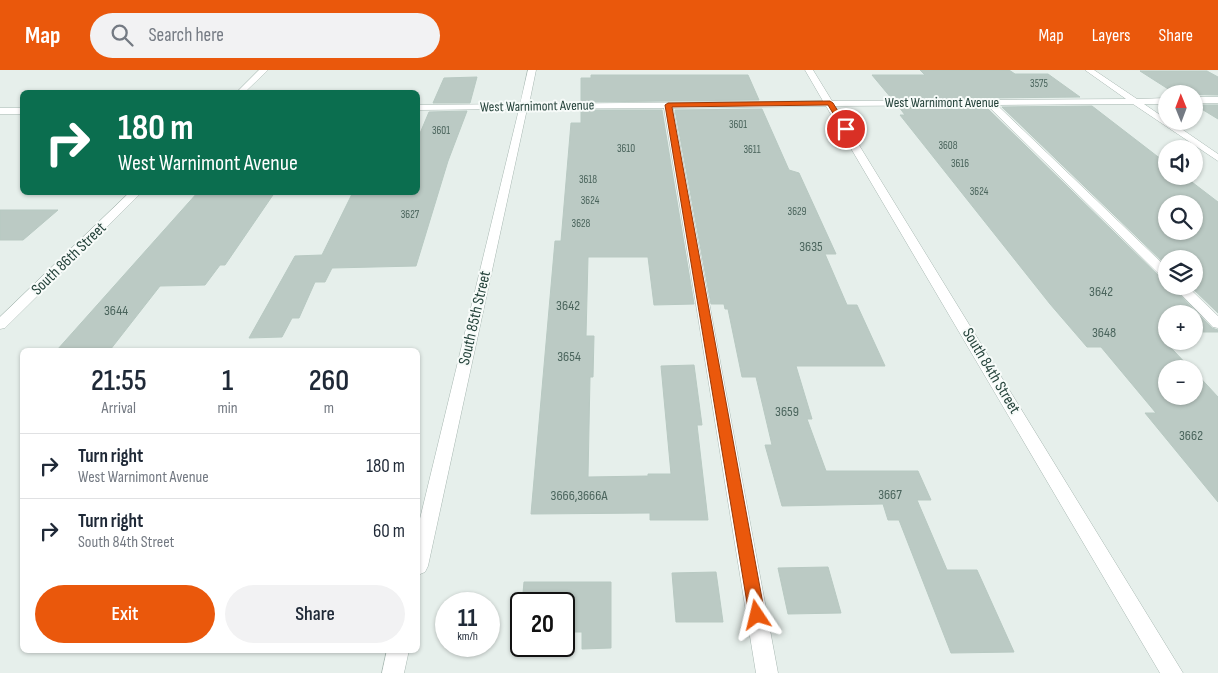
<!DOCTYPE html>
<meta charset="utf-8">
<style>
body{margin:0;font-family:"Sofia Sans Condensed",sans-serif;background:#f2f2f3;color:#1f2937;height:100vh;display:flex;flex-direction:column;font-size:19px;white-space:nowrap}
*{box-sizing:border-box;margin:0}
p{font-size:16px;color:#747a83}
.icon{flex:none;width:28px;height:28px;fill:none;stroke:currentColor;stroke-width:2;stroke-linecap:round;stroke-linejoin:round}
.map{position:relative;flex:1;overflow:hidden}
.panel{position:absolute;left:20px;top:278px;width:400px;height:305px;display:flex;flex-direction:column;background:#fff;border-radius:8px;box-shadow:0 1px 4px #0004}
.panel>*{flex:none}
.guide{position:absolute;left:20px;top:20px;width:400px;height:105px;border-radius:8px;box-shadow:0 1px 4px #0004;background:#0b6e4f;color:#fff;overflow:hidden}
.needle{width:32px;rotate:359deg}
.buttons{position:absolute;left:1158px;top:15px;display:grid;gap:10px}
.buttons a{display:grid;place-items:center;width:45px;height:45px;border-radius:50%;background:#fff;box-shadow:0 1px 4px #0004;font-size:25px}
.speed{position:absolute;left:435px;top:522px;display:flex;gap:10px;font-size:25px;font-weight:700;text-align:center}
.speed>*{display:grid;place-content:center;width:65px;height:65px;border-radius:50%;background:#fff;box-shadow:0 1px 4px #0004;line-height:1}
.speed small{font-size:12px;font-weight:400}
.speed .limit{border:2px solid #111;border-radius:8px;background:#fff;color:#111}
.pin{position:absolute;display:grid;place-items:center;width:42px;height:42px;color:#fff;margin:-21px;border:2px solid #fff;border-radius:50%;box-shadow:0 1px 5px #0007}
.me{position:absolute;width:55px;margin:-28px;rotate:350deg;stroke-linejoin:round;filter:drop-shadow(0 0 4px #0008)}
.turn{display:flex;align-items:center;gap:18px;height:105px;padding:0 15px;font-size:22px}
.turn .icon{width:65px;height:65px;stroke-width:2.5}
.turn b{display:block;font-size:35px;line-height:42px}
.eta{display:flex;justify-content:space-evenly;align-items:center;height:85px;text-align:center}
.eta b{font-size:30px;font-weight:600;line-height:35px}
.primary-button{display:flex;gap:10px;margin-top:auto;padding:10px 15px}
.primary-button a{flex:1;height:58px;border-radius:30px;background:#ea580c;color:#fff;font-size:20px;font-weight:600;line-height:58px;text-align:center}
.primary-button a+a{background:#f2f2f3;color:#1f2937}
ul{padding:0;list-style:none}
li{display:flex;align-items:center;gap:15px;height:65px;padding:0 15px;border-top:1px solid #e0e1e3}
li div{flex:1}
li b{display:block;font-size:19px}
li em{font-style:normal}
header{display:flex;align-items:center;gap:30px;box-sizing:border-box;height:70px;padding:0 25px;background:#ea580c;color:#fff}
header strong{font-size:24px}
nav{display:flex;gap:28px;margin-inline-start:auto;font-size:18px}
.search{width:350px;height:45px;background:#f2f2f3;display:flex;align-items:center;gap:12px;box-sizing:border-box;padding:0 18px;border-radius:28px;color:#747a83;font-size:19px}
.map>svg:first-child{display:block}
.building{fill:#bbcac4;stroke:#b8c9c2;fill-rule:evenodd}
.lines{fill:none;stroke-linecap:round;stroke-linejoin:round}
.minor-casing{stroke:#a8b8b2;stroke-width:1}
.minor{fill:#fff;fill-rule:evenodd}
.route{fill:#ea580c;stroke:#983908}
.labels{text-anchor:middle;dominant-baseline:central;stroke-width:4;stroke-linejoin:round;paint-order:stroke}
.far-number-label{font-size:11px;fill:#4a645c}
.far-street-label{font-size:14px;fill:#24423a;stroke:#f7fbf9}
.number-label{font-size:14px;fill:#4a645c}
.street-label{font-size:16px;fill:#24423a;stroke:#f7fbf9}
</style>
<header>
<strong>Map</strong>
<div class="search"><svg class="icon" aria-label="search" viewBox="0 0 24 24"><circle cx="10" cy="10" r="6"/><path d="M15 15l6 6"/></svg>Search here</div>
<nav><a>Map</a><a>Layers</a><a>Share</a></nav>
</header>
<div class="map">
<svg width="1218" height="603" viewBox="0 0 1218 603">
<rect width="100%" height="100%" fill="#e6efeb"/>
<g class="building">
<path d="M920,0H1009L1015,4H1048L1080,27L892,29L872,5H925Z"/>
<path d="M1140,1H1207L1218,7V25L1176,24Z"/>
<path d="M591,5H748L759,30L581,32V8H591Z"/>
<path d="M477,7L470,33H433L444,8Z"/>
<path d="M1195,35H1218V49Z"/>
<path d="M1092,36L1166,93V106H1184L1218,132V243L1190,216H1194V189H1166V195L1002,37ZM1166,134H1194V161H1166Z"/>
<path d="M899,37H986L1161,208L1166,210V216H1171L1212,258L1218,260V262H1194V244H1166V263H1157L1191,299H1166V326H1194V301L1218,327V432L1145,343H1156L1101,277H1087L1050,234L900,45H905Z"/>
<path d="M762,39L789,100L799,103L836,184H825L847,235H857L885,296H796L812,349H807L826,401H918L931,430H917L947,500H977L1014,582L951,583L899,450H888L883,434L782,436L765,375H772L756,307H742L728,239H725L724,234H711L675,40Z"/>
<path d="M581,40H662L694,234L654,235L648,187H588L586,266H594L593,307H590L588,407L648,406V404H671L661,296L694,295L702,355H697L708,450H650V443L531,444L555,171H561L571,53H581Z"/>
<path d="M467,41L448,91L416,196L332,198L325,212H315L299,248H292L282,267L249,268L295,186L322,185L353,122H418V68L429,42Z"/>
<path d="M198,122H275L225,195H220L205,215L160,216L110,280H57Z"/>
<path d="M0,140H58L23,170H0Z"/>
<path d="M828,497L841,543L788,544L778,498Z"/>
<path d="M716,502L723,552H676L672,503Z"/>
<path d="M524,512H611V578L582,579V562H564V534H522Z"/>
</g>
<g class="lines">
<defs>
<g id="minor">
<path d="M259,0H268L245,22H237Z"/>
<path d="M528,0H536L529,34L823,31L805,0H813L832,31L1126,29L1085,0H1094L1137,29L1166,28V34H1144L1166,49V51H1170L1218,84V91L1133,34L997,35L1166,197V208L1162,207L987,35L835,36L1183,603H1160L826,36L673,38L778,603H756L664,38L527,39L428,496L425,502L418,505V457L519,39L418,40V35L520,34Z"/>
<rect x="1194" y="27" width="24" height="6"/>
<rect x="0" y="38" width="22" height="6"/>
<path d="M130,122H142L5,258L0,259V247Z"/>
<path d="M1173,216H1187L1218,246V258L1213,257Z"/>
<path d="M387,580H409L404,603H382Z"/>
</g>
</defs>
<use href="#minor" class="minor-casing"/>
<use href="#minor" class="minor"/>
</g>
<path class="route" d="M830,31L833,33L849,59L848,60H843L828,35L672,37L765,545L762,550L757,553L751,550L749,545L665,35L668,33Z"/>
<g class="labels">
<g class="far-number-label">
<text x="1039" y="13">3575</text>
<text x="738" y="54">3601</text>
<text x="441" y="60">3601</text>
<text x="948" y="75">3608</text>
<text x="626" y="78">3610</text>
<text x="752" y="79">3611</text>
<text x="960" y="93">3616</text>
<text x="588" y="109">3618</text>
<text x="979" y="121">3624</text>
<text x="590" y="130">3624</text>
<text x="797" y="141">3629</text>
<text x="410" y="144">3627</text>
<text x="581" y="153">3628</text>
</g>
<g class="far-street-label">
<text x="942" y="32">West Warnimont Avenue</text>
<text transform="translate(537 36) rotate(-1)">West Warnimont Avenue</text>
</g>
<g class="number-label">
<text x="811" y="176">3635</text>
<text x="1101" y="221">3642</text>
<text x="568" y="235">3642</text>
<text x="116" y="240">3644</text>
<text x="1104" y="262">3648</text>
<text x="569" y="286">3654</text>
<text x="787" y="341">3659</text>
<text x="1191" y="365">3662</text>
<text x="890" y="424">3667</text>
<text x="579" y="425">3666,3666A</text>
</g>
<g class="street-label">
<text transform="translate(69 189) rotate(-44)">South 86th Street</text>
<text transform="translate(475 248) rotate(-77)">South 85th Street</text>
<text transform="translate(991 301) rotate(59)">South 84th Street</text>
</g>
</g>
</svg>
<div class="buttons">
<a><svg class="needle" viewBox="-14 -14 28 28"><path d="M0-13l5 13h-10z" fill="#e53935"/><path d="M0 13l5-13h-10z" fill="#747a83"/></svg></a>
<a><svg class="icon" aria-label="sound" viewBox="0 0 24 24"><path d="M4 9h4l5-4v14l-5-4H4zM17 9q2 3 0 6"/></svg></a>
<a><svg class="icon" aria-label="search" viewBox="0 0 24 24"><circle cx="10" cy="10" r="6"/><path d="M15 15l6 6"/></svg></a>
<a><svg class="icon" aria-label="layers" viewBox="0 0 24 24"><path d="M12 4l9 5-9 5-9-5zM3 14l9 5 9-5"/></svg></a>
<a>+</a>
<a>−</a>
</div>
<div class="speed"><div>11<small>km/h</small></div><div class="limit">20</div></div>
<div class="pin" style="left:846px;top:59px;background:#d93025"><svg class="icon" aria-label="arrive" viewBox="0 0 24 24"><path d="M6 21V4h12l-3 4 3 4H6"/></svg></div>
<svg class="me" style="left:757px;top:545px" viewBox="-20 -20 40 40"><path d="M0-17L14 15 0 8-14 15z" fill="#ea580c" stroke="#fff" stroke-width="4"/></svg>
<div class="guide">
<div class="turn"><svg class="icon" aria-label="right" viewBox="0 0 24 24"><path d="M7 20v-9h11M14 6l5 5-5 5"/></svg><div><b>180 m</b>West Warnimont Avenue</div></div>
</div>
<section class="panel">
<div class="eta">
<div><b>21:55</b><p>Arrival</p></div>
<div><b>1</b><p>min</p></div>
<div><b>260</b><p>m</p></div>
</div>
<ul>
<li><svg class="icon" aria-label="right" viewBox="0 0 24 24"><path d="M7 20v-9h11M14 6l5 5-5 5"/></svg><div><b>Turn right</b><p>West Warnimont Avenue</p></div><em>180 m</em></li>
<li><svg class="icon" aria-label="right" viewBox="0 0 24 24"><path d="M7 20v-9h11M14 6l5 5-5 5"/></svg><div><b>Turn right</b><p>South 84th Street</p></div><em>60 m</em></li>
</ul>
<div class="primary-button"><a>Exit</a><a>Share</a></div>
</section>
</div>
